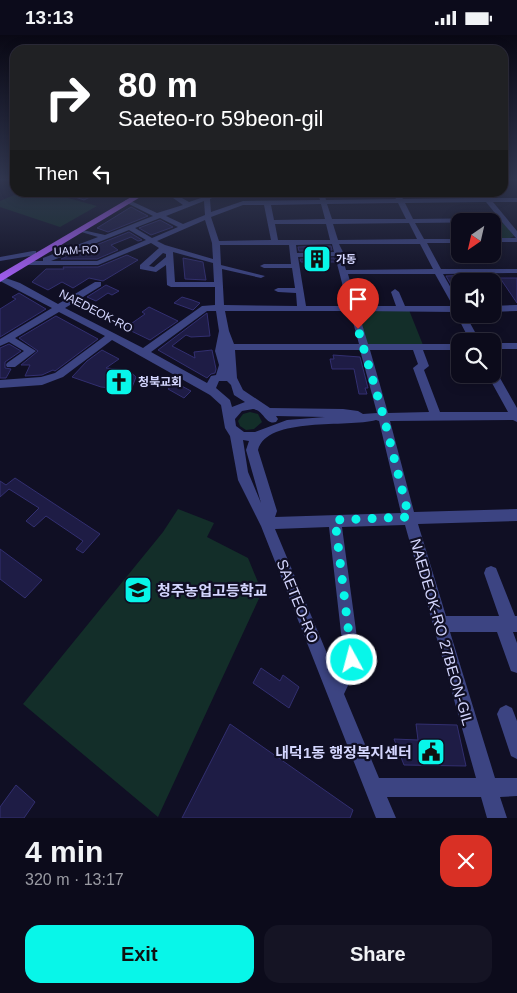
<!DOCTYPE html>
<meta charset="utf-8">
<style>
body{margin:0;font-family:Helvetica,"Noto Sans KR",sans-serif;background:#151424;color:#f1f3f6;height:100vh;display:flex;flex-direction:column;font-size:19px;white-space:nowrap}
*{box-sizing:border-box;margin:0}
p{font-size:16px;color:#9a9ba3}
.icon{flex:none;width:28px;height:28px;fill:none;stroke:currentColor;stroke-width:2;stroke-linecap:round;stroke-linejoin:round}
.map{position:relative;height:783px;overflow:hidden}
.drawer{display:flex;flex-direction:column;background:#0c0b1b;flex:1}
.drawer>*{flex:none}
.top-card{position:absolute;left:10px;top:10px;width:498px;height:152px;border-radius:15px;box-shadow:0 2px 12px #0003,0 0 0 1px #2c2b3a;background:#202124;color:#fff;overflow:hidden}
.needle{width:32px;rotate:214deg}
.controls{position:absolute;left:451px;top:178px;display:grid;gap:10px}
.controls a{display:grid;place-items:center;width:50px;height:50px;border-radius:10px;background:#0c0b1b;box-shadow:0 2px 12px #0003,0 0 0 1px #2c2b3a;font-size:25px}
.pin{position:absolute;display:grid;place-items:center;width:42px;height:42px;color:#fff;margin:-51px -21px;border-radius:50% 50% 50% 0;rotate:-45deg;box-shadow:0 0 5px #0007}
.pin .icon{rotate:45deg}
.me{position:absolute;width:55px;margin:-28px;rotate:353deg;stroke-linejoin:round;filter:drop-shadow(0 0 4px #0008)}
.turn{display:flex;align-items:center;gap:18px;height:105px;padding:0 25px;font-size:22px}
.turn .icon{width:65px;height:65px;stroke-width:2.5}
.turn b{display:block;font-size:35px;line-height:42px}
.then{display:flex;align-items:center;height:48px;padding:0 25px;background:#0003;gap:10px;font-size:19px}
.round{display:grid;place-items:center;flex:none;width:52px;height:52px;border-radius:15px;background:#151424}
.head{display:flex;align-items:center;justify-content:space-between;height:85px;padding:0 25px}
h1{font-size:30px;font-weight:700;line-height:38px}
.primary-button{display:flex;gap:10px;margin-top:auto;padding:10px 25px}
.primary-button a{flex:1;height:58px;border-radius:15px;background:#08f6e9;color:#111;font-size:20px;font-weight:700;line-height:58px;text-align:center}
.primary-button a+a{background:#151424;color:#f1f3f6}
.status{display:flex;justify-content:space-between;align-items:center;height:35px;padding:0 25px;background:#0c0b1b;direction:ltr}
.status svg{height:14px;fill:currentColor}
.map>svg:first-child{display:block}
.green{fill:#132e29}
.building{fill:#1e1c45;stroke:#322f70}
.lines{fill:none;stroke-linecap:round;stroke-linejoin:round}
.minor{fill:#3c4482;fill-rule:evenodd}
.major{fill:#a85ffa;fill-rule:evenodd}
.route{stroke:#08f6e9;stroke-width:9;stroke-dasharray:0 16.2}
.labels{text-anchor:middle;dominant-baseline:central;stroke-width:4.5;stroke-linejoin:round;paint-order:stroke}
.far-street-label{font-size:11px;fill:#d4d6fe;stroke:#100f24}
.far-poi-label{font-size:11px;font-weight:bold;fill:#d4d6fe;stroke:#100f24;text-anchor:start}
.street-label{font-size:12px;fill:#d4d6fe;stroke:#100f24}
.poi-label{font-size:12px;font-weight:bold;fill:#d4d6fe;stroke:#100f24;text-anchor:start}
.near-poi-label{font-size:15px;font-weight:bold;fill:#d4d6fe;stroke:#100f24;text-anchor:start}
.near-street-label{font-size:15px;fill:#d4d6fe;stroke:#100f24}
</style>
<div class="status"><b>13:13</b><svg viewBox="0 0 49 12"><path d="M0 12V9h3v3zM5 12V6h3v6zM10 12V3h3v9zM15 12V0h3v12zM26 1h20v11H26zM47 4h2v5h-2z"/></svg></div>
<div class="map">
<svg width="517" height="783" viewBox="0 0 517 783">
<rect width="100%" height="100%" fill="#100f24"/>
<g class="green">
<path d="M19,158H50L97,171L60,192L0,172V166Z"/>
<path d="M492,186L505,189L514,201L510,203L493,204Z"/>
<path d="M409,275L423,310L373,311L366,309L358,279L361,276Z"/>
<path d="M250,377L258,379L262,387L254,394L246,395L240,391L238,386L243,379Z"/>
<path d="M178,474L214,488L207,502L248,523L262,557L158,782L23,669L163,497Z"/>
</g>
<g class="building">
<path d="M67,158H98L84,165L66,159Z"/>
<path d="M131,172L148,181L108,197L97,193Z"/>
<path d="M160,185L173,192L151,200L139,193Z"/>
<path d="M129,197L142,205L138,206L131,202L111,210L118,215L97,224H61Z"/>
<path d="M331,211L332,215L299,216L298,212Z"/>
<path d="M127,220L138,225L103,246L89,243L73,253L62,247L48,255L32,247L46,234H64L63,232H98Z"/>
<path d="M183,223L203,227L206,245L185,244Z"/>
<path d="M334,223L335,227H301L300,224Z"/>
<path d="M479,240L483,246H460V265L446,241Z"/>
<path d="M500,243H517V268Z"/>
<path d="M106,250L119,256L112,260L108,258L96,266L87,262Z"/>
<path d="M19,258L46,274L0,302V274L16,264L12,262Z"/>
<path d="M182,262L192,265L200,268L193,275L174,268Z"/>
<path d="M149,272L178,286L150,305L125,293L145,279L142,277Z"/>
<path d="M207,278L210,301L191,302L186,300L172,311L195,323L194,317L212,315L216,334L215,338L211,339L207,343L158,315Z"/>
<path d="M56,281L98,304L55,336L53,335L42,340L25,341L30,330H21L38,316L19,303Z"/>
<path d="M9,309L21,316L5,327V333L11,334L6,343H0V313Z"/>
<path d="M102,315L119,324L106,333L128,335L136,342L131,355L101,352L72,342L87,326Z"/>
<path d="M333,320L360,322L368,353H365L367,359H359L354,334H332L330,324H334Z"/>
<path d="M176,348L191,356L184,363L168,354Z"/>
<path d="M15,443L100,499L83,518L76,514L83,506L46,481L34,492L26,486L39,473L9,454L0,462V446L6,450Z"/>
<path d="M0,514L42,545L25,563L0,544Z"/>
<path d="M261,633L280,646L283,640L299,652L289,673L253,648Z"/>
<path d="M230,689L353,775L350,783H182Z"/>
<path d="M416,689L457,690L466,731L404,730L394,704L418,705Z"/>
<path d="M16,750L35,767L24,783H0V772Z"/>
</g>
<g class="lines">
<g class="minor">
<path d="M166,158H173L189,167L204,162V158H210V159L222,158L210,164L211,177L243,166L320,165L318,158H324L326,165L396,164L393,158H399L403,164L483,163L486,161L490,163H517V167H493L517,196V207H492V203H516L502,187L415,188L424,204H460V208H427L441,234H517V238L443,239L460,269V279H465L480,306H470L455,277L358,276L368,309H460V315H423L429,331L424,335L440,377H508L487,339H492V335L496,336L517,373V387L513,385L390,386L414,477L517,474V486L418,489L446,581H499L484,538L486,533L491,531L496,533L515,581H517V597H513L517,608V638L511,636L497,597H450L495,743H517V761L500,762L507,783H487L481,762H387L396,783H376L261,491L238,445L230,401L225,393L221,370L210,360L112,305L63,342L42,350L0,353V345L41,342L55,338L105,301L59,277L15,303L36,316L15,332H7L6,330L7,328L24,316L9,307L0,311V304L52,273L0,246V241L20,248L58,269L95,247H101V251L65,273L143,313L202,271L215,270V252H171L167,250L166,230L156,237L140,234V230L159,213L151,208L98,230H24L20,228L24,226H43V223L98,202L78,196V194L105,200L153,181L125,167V165H129L157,178L183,170ZM204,166L205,180L183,189L166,181ZM486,167L499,183L413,184L405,168ZM398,168L406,184H332L327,169ZM321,169L325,184L274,185L271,170ZM243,170H264L271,205L219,206L211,182ZM160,183L178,192L152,203L135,193ZM205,185L212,208L213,224L165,210L157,206ZM409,188L417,204L338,205L333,189ZM275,189H326L330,205H278ZM129,195L146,205L97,226H51ZM332,209L334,217L297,218L296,210ZM339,209H420L433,234L346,235L342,221L344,219ZM220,210H289L291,229H264L260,231L264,233H292L295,253H278L274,255L278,257L296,258L297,271L224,270L222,234L261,243L265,241L221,230ZM173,217L213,228L214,247H175ZM163,218L166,219V222L154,232L149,231ZM335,221L348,271H306L298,222ZM348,239H435L453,271H405L399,257L395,254L391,257L396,271H357ZM207,276H216L219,296L215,316L219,330L216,340L211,341L207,348L151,317ZM225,276H350L359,309H234L229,296ZM235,315H360L377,378L363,379L358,376L343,374L270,373L243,355L237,343ZM370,315H413L418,329L413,333L429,377L388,378ZM219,346H227L231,350L234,360L245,367L232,372L230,365L216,353ZM253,374C264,375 265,390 276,387L278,384L276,381L325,382L287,385L255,397H244L236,391L235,384L242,376ZM376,385L379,386L401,478L275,482L277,476L258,415C267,381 348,393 376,385ZM243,405L249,406L246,415L261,468L248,437ZM405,490L476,743H379L344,659L360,625L342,492ZM329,492L344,624L336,640L275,494Z"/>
<path d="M33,216H36V220L0,226V222Z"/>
<path d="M517,270V276L492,277V271Z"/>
<rect x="492" y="308" width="25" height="6"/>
<path d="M506,670L512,673L517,686V724L511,721L497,679L500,673Z"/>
</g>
<path class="major" d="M138,158H147L0,247V239Z"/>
</g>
<linearGradient id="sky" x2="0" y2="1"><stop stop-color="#090814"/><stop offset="0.57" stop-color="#313750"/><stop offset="1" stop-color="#313750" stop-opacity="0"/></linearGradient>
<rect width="517" height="253" fill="url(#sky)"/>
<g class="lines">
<path class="route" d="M352,625L335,485L409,482L384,383L358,294"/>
</g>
<defs>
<symbol id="building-square" viewBox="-11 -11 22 22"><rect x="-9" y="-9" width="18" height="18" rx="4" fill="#08f6e9" stroke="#100f24"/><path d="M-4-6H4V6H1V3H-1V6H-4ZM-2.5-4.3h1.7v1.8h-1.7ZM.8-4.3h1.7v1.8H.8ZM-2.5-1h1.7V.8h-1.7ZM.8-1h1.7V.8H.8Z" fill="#111"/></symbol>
<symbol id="church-square" viewBox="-11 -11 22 22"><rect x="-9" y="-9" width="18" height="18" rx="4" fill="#08f6e9" stroke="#100f24"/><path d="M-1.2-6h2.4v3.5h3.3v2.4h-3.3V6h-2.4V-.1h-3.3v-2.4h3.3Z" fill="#111"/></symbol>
<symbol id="school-square" viewBox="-11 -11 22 22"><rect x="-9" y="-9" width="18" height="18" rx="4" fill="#08f6e9" stroke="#100f24"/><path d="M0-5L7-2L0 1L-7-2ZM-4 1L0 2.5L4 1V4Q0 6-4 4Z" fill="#111"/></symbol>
<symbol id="civic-square" viewBox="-11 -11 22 22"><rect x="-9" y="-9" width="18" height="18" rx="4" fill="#08f6e9" stroke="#100f24"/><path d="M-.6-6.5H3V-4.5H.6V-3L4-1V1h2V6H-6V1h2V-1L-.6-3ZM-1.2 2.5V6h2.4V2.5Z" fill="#111"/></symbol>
</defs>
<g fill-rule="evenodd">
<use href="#building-square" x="301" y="208" width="32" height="32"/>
<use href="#church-square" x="103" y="331" width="32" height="32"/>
<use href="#school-square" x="122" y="539" width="32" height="32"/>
<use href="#civic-square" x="415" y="701" width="32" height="32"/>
</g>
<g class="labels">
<g class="far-street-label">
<text transform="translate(76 215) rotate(-3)">UAM-RO</text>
</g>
<g class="far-poi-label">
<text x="336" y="224">가동</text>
</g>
<g class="street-label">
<text transform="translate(96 276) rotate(27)">NAEDEOK-RO</text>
</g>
<g class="poi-label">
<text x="138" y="347">청북교회</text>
</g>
<g class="near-poi-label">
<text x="157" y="555">청주농업고등학교</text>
<text x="412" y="717" text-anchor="end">내덕1동 행정복지센터</text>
</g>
<g class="near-street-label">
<text transform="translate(298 566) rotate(68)">SAETEO-RO</text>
<text transform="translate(442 597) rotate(74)">NAEDEOK-RO 27BEON-GIL</text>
</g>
</g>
</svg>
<div class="controls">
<a><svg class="needle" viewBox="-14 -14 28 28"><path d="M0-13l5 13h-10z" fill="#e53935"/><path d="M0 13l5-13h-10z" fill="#9a9ba3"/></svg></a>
<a><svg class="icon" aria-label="sound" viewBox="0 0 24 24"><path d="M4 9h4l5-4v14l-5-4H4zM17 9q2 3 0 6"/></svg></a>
<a><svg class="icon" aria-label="search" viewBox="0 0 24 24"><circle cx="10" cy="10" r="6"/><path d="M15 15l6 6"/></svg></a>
</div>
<div class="pin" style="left:358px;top:294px;background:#d93025"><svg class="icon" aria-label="arrive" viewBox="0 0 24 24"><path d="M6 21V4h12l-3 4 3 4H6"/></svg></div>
<svg class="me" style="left:352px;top:625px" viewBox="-20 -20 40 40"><circle r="17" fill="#08f6e9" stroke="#fff" stroke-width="3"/><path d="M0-11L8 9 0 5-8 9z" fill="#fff"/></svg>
<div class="top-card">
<div class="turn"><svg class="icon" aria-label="right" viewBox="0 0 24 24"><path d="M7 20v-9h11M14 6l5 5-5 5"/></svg><div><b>80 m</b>Saeteo-ro 59beon-gil</div></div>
<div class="then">Then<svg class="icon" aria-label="left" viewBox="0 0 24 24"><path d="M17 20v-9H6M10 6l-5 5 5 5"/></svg></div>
</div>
</div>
<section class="drawer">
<div class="head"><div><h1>4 min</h1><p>320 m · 13:17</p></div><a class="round" style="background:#d93025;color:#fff"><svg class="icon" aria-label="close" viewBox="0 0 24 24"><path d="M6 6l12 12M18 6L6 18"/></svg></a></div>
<div class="primary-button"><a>Exit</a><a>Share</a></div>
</section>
